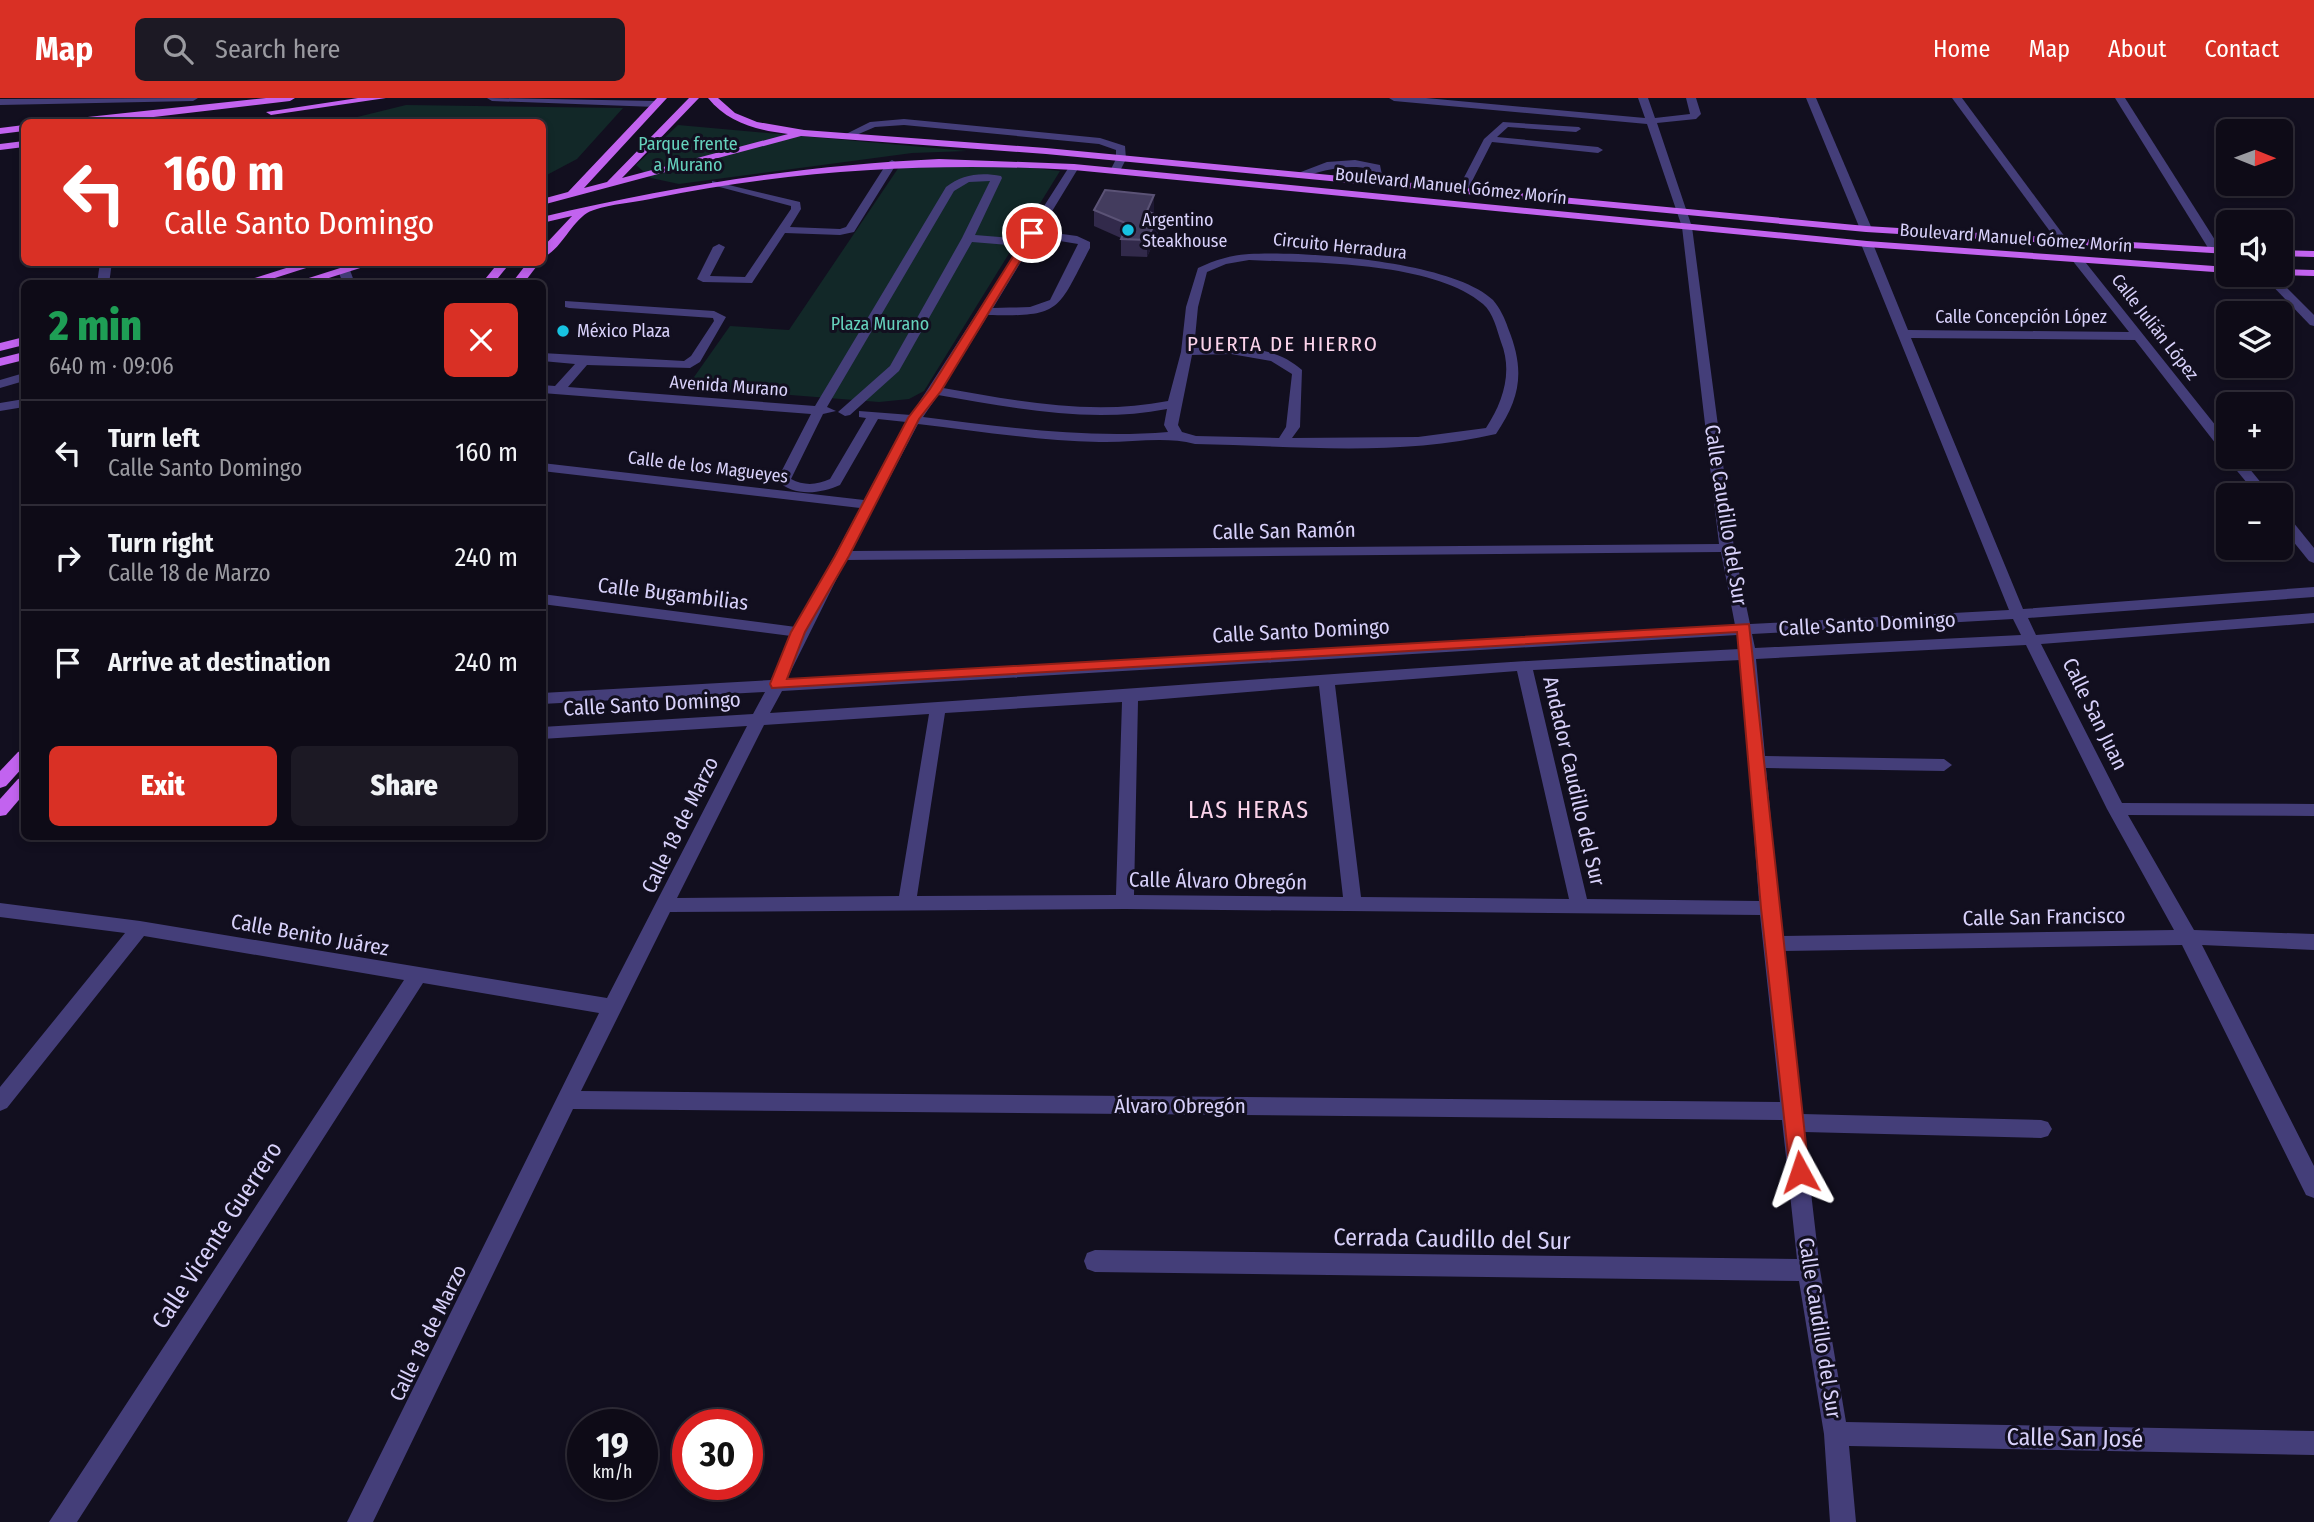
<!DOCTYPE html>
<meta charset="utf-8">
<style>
body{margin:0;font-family:"Fira Sans Condensed",sans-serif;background:#1c1924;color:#f1f3f6;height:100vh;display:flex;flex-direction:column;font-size:26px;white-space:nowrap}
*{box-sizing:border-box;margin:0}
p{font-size:23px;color:#9b9ba1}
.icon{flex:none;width:38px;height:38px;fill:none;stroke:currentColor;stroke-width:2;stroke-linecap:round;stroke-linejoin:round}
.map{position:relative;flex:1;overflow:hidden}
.panel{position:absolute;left:21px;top:182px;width:525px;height:560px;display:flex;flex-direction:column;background:#0e0b17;border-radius:10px;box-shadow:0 4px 10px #0003,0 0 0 2px #2e2b36}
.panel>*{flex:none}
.hud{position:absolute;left:21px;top:21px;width:525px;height:147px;border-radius:10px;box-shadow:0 4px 10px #0003,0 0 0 2px #2e2b36;background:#d93025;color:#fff;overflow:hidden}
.needle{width:46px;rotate:91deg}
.tools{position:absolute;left:2216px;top:21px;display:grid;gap:14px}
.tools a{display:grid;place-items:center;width:77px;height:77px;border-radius:10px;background:#0e0b17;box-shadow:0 4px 10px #0003,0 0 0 2px #2e2b36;font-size:35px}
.speed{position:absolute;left:567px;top:1311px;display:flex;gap:14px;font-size:35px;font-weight:700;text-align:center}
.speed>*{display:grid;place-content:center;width:91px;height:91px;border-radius:50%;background:#0e0b17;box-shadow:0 4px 10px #0003,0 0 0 2px #2e2b36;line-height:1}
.speed small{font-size:18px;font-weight:400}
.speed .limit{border:10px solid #d22;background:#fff;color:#111}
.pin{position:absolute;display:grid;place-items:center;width:60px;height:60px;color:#fff;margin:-30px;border:4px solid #fff;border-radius:50%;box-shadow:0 2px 7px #0007}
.me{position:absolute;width:77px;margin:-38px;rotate:355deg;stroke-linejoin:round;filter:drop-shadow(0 0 5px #0008)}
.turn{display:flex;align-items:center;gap:24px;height:147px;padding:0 28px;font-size:32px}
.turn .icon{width:91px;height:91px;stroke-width:2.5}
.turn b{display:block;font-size:49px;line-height:60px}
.round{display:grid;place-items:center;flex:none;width:74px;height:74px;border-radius:10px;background:#1c1924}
.overview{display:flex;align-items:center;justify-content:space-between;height:119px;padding:0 28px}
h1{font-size:42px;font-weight:800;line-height:52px;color:#1e9e55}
.cta{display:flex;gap:14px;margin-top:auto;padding:14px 28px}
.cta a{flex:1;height:80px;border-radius:10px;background:#d93025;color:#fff;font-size:28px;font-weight:800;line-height:80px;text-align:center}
.cta a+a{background:#1c1924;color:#f1f3f6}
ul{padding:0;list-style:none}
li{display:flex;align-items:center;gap:21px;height:105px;padding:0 28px;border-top:2px solid #2e2b36}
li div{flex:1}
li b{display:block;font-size:26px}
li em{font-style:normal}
header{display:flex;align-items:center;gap:42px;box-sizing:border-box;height:98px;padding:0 35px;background:#d93025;color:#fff}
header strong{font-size:33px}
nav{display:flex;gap:38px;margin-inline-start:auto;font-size:24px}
.search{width:490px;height:63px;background:#1c1924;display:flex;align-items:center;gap:18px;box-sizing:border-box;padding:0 24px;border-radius:10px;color:#9b9ba1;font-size:26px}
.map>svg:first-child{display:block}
.green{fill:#122828}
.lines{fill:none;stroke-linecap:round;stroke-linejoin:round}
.minor{fill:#443e79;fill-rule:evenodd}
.major{fill:#c263ef;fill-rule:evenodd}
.wall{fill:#322a4b}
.shaded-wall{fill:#1d1732}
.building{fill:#433c5e;stroke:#5b5376;stroke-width:2}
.route{fill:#d93025;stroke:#8d1f18;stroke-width:2}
.poi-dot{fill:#17c2e1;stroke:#120f1f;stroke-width:2.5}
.labels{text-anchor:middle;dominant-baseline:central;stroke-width:6;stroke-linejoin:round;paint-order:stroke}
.far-park-label{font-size:18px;fill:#65d2bd;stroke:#120f1f}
.far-street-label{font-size:18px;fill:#d8d1fa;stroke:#120f1f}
.far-poi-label{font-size:18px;fill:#d8d1fa;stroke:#120f1f;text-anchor:start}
.far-quarter-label{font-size:21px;letter-spacing:2px;fill:#fbd3ea;stroke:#120f1f}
.street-label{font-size:21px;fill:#d8d1fa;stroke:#120f1f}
.quarter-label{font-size:24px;letter-spacing:2px;fill:#fbd3ea;stroke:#120f1f}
.near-street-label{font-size:24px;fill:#d8d1fa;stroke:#120f1f}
</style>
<header>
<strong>Map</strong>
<div class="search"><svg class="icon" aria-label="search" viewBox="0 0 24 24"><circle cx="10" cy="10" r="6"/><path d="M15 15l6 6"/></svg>Search here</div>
<nav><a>Home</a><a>Map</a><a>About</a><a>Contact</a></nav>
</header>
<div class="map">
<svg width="2314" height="1424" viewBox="0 0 2314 1424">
<rect width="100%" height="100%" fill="#120f1f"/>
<g class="green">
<path d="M406,7L623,10L577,61L543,79L542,24H337Z"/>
<path d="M678,27L967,53L912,55L679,86L651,80L636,67Z"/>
<path d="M995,66L1060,73L924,293L909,301L879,304L687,289L730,228L789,232L899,69Z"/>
</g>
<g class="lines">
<g class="minor">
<path d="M198,0L193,3L0,7V1Z"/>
<path d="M487,0L656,3L661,6L656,9L492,3Z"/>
<path d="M1389,0H1426L1645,20L1638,0H1648L1655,20L1690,16L1686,0H1696L1701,16L1696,21L1657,25L1692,129L1734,450L1750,526L2009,512L1861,146L1863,144L1873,146L1908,232L2129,234L2072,162L2082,160L2228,343V356L2223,355L2135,242L1911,240L2023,511L2314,489V499L2028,520L2036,537L2314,515V525L2041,546L2122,705L2314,706V718L2128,717L2194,832L2314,836V852L2202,847L2314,1068V1100L2306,1097L2182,847L1783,853L1802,1016L2041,1022L2048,1024L2052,1031L2048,1038L2041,1040L1804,1034L1820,1172L1846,1324L2314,1333V1357L1849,1348L1856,1424H1830L1824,1336L1799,1183L1095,1174L1087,1171L1084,1163L1087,1155L1095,1152L1797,1161L1782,1022L573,1011L373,1424H347L599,915L423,885L77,1424H49L404,882L144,838L7,1010L0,1013V989L125,835L0,819V805L140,823L607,900L747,628L542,641V629L753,616L765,594L542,606V595L771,582L791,538L542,506V496L796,529L860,410L542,373V365L864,402L906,324L878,321L840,387C820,396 793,399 777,382L811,316L542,295V287L555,288L575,266L542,263V255L684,263L691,258L714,223L713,220L569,210L565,209V203L714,213L726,219L700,264L690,270L587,267L568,289L815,308L946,89C962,76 981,74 1001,78L1002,80L975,137L1023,141L1069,69L1074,66L1079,69L1040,133L1077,138L1090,144V150C1057,212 1063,219 988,217L943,290C1018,303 1092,318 1168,303L1181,254L1186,209L1198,170C1215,162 1231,157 1249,156C1306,153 1452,163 1493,202C1500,210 1505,221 1508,230C1525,272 1521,299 1496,336C1398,359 1294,348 1195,346C1164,338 1131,345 1099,344C1039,343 978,333 918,326L851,453L1719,446L1682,129L1647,26L1394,3ZM990,83L962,140L890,268L838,314L845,318L850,317L899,273L972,144L1020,148L911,317L859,313V319L866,320L830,381C817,387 804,388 791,381L823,316L836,313L827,309L954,93L969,84ZM1036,139L1078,146L1050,202L1030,209L993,210ZM1249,162C1313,165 1432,163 1483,206C1493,214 1497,232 1501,244C1513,274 1503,304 1486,330L1418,339L1292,340L1300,329L1302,272C1273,246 1231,248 1194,250L1198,209L1207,174L1226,166ZM1231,256L1271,263L1292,276L1286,329L1279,340L1196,338L1182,334L1178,327L1192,257ZM938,297C1014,310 1090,326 1167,311L1164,327L1168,334C1086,341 1005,329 923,319ZM1721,454L1735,527L787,581L846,462ZM2013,521L2021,537L1755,550L1752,536ZM1737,537L1740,551C1416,567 1093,595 770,615L782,593ZM2026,547L2107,711L2174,832L1782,838L1766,670L1944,673L1952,667L1944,661L1765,658L1756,561ZM1741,562L1759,803L1587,801L1533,572ZM1517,573L1569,801L1361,799L1335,587ZM1319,588L1343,799L1134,797L1138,603ZM1122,604L1116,797L917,798L945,615ZM929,616L899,798L677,800L764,627ZM1125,811L1760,817L1780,1004L581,993L670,814Z"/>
<path d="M1806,0H1816L1872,131L1870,133L1860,131Z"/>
<path d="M1952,0H1962L2068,143V147H2060Z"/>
<path d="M2115,0H2125L2222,153L2220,155L2210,153Z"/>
<path d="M904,21L1100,40L1125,48L1126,61L1119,75L1115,76L1110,73L1116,61V52L1099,46L904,27L875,29L847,41L842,38L870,24Z"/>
<path d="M1503,24L1579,29L1581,31L1576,34L1508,29L1497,39L1598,49L1603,52L1598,55L1492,44L1467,93L1458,95L1457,93L1484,41Z"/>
<path d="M892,62L897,65L854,134L840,137L785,135L752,185L703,184L697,181L713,149L719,146L725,149L710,178L745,179L791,111V108L712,87V83L800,104L801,111L790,129L840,131L846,129L887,65Z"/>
<path d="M1355,62L1380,67L1384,87H1376L1371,71C1344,65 1323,73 1298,80L1293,77L1327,64Z"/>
<path d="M100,164H112L109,186H97Z"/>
<path d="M344,169L350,172L355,186H343L338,172Z"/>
<path d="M2262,177H2274L2314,217V228L2310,227Z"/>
<path d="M24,275V283L0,290V282Z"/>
<path d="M24,301V309L0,313V305Z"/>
<path d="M2228,357L2240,359L2271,397H2257L2228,362Z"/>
<path d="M2280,413L2285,414L2314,450V465L2309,463L2280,427Z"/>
</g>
<g class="major">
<path d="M266,0H295L290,3L111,24H64L69,21Z"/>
<path d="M358,0H386L271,17L266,14Z"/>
<path d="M657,0H667L584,90L607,84L689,0H699L622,80L788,36C757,32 728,25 708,0H718L735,15L757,24L804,32L1046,50L1866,128L2228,150V156L1866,134L1046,56L801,38L542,107V101L568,94Z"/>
<path d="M24,27V33L0,36V30Z"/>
<path d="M24,43V49L0,52V46Z"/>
<path d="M939,61L1074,66L1867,143L2228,169V175L1867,149L1074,72C933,64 793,72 655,100C638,104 601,107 587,115C570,126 561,152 542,160V150L572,118L542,125V119C674,88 804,67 939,61Z"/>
<path d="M2280,152L2314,153V159L2280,158Z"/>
<path d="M305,164H325L256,186H236Z"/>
<path d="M359,164H379L310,186H290Z"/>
<path d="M499,164H511L493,186H481Z"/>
<path d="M528,164H540L523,186H511Z"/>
<path d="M2280,171L2314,172V178L2277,177H2280Z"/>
<path d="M24,239V247L0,253V245Z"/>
<path d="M24,254V262L0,268V260Z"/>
<path d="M24,652V668L6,688L0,690V673L18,654Z"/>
<path d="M24,679V696L6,717L0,718V701L18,681Z"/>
</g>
</g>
<path class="wall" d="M1094,112L1154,114L1153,116L1158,135L1147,159L1121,158V140L1094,128Z"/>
<g class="shaded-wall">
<path d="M1154,97V114L1147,129V113Z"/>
<path d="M1158,118V135L1147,159V142Z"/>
</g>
<path class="building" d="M1105,92L1154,97L1147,113L1158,118L1147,142L1121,141L1128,126L1094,112Z"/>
<path class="route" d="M1029,133L1037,135L941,293L919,321L849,458L805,534L787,581L1749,526L1809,1074L1806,1080L1800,1083L1793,1080L1790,1074L1761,810L1737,534L772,590L770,586L791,534L835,458L908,320L930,291Z"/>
<g class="poi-dot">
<circle cx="1128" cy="132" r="7"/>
<circle cx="563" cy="233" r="7"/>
</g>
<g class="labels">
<g class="far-park-label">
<text x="688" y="46">Parque frente<tspan x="688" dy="21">a Murano</tspan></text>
<text x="880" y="226">Plaza Murano</text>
</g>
<g class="far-street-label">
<text transform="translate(1451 88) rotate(6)">Boulevard Manuel Gómez Morín</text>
<text transform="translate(2016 140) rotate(4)">Boulevard Manuel Gómez Morín</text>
<text transform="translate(1340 148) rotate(6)">Circuito Herradura</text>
<text x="2021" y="219">Calle Concepción López</text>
<text transform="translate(2155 229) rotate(52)">Calle Julián López</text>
<text transform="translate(729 288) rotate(4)">Avenida Murano</text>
<text transform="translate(708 369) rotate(7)">Calle de los Magueyes</text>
</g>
<g class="far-poi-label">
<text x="1142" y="122">Argentino<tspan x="1142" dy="21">Steakhouse</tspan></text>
<text x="577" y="233">México Plaza</text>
</g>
<g class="far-quarter-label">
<text x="1283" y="246">PUERTA DE HIERRO</text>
</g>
<g class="street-label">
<text transform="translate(1726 417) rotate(81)">Calle Caudillo del Sur</text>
<text transform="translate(1284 433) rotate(-1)">Calle San Ramón</text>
<text transform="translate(673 496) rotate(7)">Calle Bugambilias</text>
<text transform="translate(1867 526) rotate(-3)">Calle Santo Domingo</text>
<text transform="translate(1301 533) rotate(-3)">Calle Santo Domingo</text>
<text transform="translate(652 606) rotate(-3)">Calle Santo Domingo</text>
<text transform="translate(2095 616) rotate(64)">Calle San Juan</text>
<text transform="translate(1574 683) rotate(77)">Andador Caudillo del Sur</text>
<text transform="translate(680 727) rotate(-64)">Calle 18 de Marzo</text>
<text transform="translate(1218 783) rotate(1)">Calle Álvaro Obregón</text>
<text transform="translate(2044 819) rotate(-1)">Calle San Francisco</text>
<text transform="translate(310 837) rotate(10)">Calle Benito Juárez</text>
<text x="1180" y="1008">Álvaro Obregón</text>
<text transform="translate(1820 1230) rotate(81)">Calle Caudillo del Sur</text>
<text transform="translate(428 1235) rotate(-64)">Calle 18 de Marzo</text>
</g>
<g class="quarter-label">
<text x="1249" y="712">LAS HERAS</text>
</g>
<g class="near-street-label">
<text transform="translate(217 1137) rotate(-57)">Calle Vicente Guerrero</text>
<text transform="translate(1452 1141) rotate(1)">Cerrada Caudillo del Sur</text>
<text transform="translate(2075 1340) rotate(1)">Calle San José</text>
</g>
</g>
</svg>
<div class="tools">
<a><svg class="needle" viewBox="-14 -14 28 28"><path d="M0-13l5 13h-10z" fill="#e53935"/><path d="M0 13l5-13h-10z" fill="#9b9ba1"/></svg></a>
<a><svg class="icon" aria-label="sound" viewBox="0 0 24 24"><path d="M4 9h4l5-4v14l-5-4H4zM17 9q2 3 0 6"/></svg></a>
<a><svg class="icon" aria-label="layers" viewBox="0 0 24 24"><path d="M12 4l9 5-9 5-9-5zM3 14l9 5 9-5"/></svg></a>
<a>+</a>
<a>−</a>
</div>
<div class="speed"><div>19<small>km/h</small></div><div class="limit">30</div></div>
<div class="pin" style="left:1032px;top:135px;background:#d93025"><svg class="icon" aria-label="arrive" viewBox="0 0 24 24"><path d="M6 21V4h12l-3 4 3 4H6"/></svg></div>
<svg class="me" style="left:1800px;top:1074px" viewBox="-20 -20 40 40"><path d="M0-17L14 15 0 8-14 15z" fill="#d93025" stroke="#fff" stroke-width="4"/></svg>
<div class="hud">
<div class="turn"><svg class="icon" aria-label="left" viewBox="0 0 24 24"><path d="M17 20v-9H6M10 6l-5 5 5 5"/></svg><div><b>160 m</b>Calle Santo Domingo</div></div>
</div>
<section class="panel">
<div class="overview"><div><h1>2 min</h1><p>640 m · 09:06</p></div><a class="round" style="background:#d93025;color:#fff"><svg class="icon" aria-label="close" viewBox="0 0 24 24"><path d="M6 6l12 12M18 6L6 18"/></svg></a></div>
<ul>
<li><svg class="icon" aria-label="left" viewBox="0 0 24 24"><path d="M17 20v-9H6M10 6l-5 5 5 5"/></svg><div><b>Turn left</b><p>Calle Santo Domingo</p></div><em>160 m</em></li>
<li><svg class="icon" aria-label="right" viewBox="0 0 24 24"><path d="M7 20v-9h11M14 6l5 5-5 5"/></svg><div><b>Turn right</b><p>Calle 18 de Marzo</p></div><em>240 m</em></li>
<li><svg class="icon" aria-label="arrive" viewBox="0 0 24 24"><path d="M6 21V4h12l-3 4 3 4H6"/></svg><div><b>Arrive at destination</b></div><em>240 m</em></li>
</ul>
<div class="cta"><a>Exit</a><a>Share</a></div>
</section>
</div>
